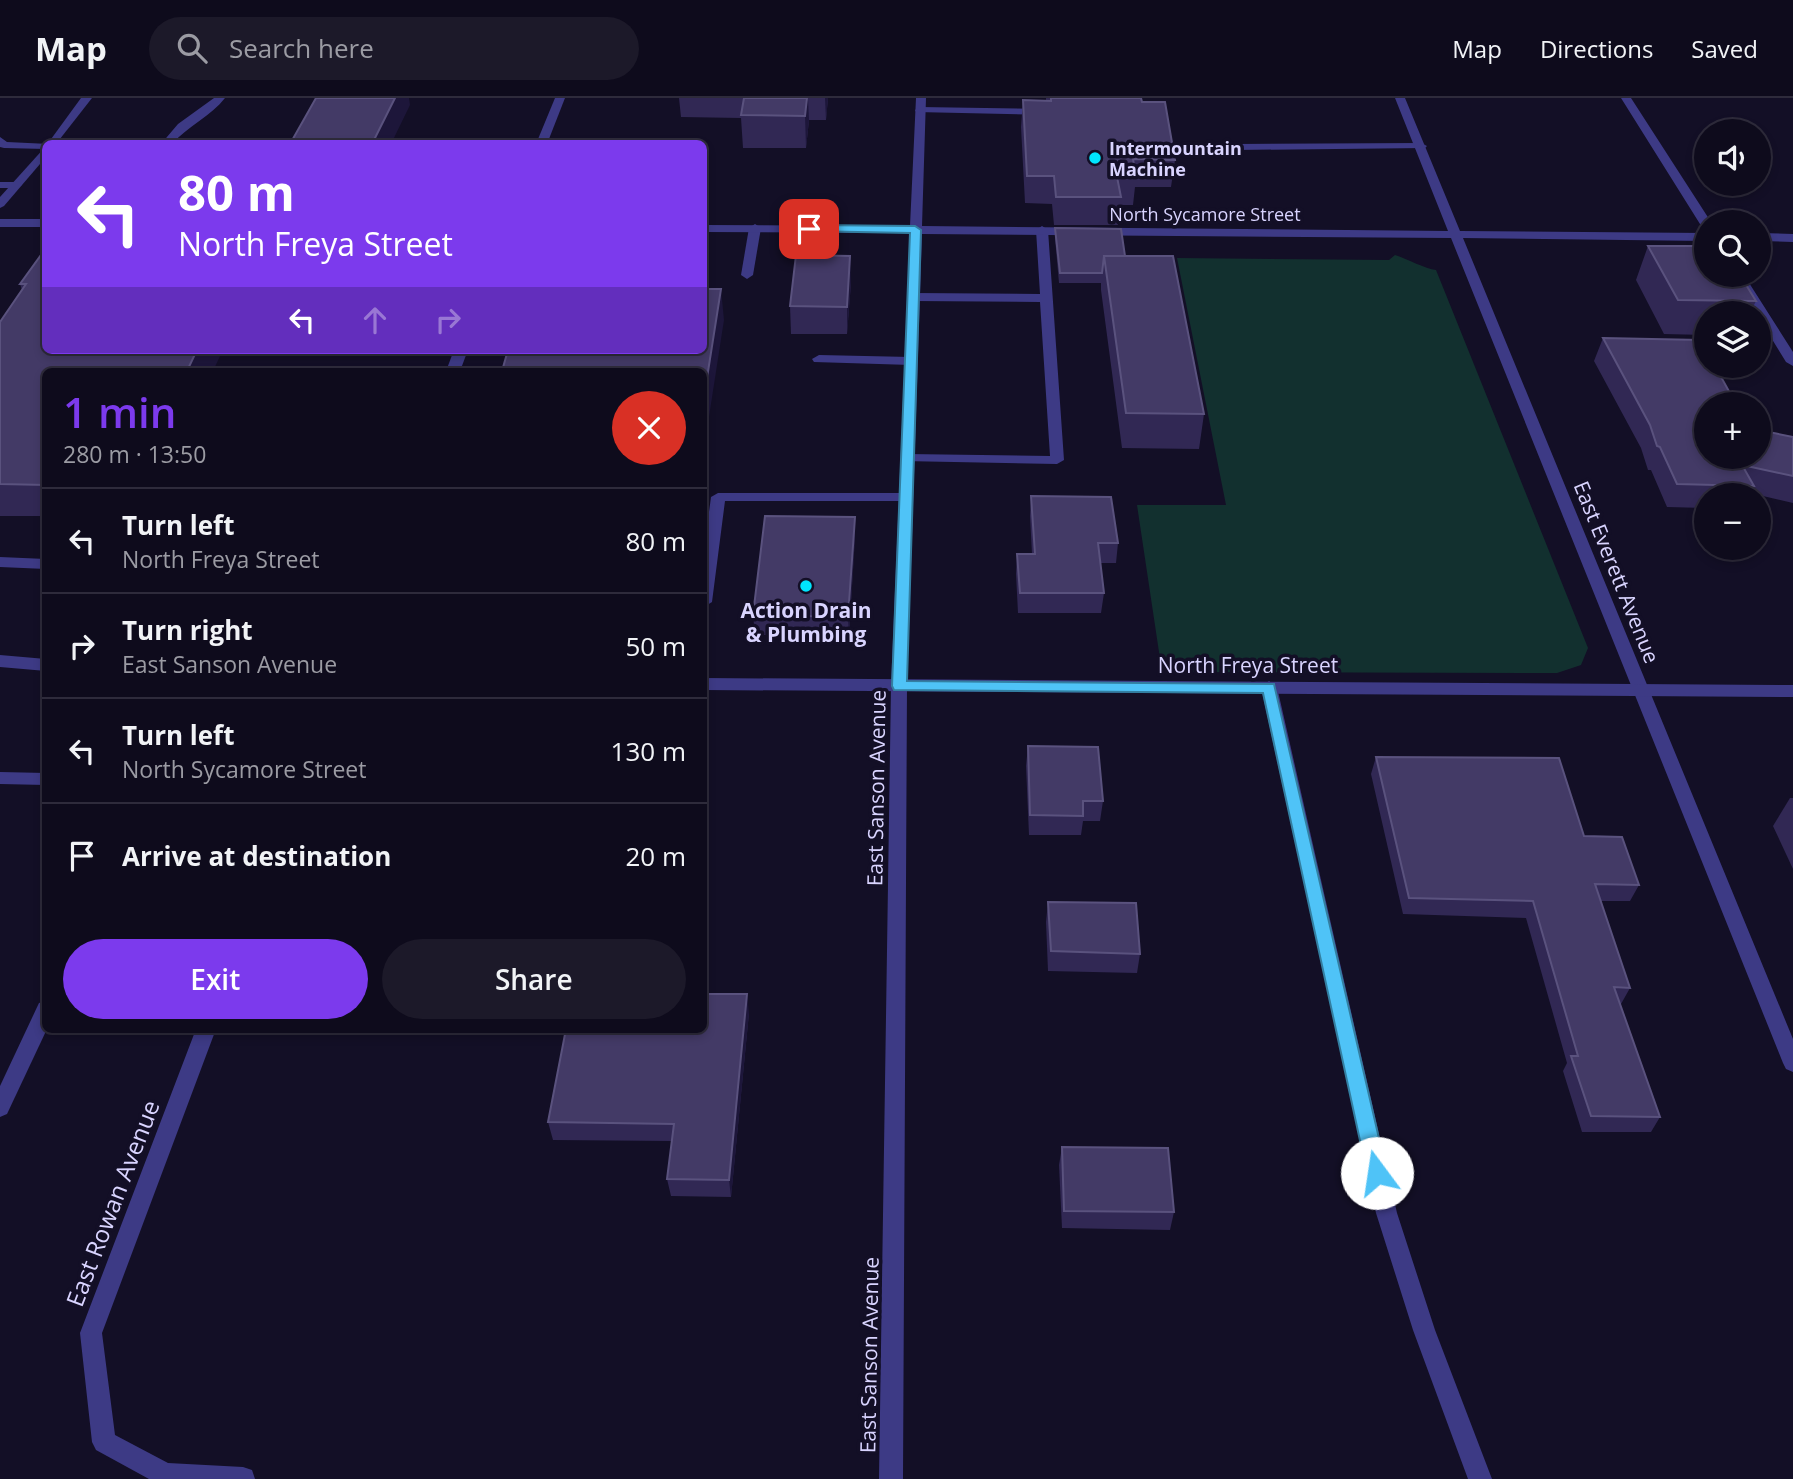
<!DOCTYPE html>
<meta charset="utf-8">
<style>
body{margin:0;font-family:"Open Sans",sans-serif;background:#1c1929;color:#f1f3f6;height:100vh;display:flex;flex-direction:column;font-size:26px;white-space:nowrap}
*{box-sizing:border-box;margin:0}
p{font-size:23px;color:#9b9ba3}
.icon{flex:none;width:38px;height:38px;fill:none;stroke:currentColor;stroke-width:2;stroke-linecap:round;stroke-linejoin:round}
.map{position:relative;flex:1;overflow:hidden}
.sheet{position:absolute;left:42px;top:270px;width:665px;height:665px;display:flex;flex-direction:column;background:#0e0b1c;border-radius:10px;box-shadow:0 4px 10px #0003,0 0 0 2px #2e2b3b}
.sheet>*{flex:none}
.guide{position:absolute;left:42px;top:42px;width:665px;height:214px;border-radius:10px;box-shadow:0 4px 10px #0003,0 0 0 2px #2e2b3b;background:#7c3aed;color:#fff;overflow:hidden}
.tools{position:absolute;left:1694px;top:21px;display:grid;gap:14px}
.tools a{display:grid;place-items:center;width:77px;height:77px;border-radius:50%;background:#0e0b1c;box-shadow:0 4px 10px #0003,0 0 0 2px #2e2b3b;font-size:35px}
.pin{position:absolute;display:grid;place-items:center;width:60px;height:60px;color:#fff;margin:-30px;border-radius:14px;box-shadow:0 4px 10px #0006}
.me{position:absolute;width:77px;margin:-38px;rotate:346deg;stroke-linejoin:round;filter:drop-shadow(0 0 5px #0008)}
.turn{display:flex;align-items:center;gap:24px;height:147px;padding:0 21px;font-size:32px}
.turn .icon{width:91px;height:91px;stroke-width:2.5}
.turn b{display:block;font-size:49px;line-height:60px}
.lanes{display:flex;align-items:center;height:66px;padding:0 21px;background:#0003;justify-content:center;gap:35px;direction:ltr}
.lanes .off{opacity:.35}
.round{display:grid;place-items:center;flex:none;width:74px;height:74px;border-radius:37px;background:#1c1929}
.summary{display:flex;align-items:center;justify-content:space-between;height:119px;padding:0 21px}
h1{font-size:42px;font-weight:600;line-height:52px;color:#7c3aed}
.primary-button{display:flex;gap:14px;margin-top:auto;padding:14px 21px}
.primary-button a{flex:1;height:80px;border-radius:42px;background:#7c3aed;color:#fff;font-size:28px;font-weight:600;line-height:80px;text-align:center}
.primary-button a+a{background:#1c1929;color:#f1f3f6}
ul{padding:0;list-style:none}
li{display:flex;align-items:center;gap:21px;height:105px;padding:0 21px;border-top:2px solid #2e2b3b}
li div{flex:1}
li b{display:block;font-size:26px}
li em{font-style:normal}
header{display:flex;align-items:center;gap:42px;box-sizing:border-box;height:98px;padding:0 35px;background:#0e0b1c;border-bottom:2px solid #2e2b3b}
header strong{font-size:33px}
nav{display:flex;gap:38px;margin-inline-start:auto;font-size:24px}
.search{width:490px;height:63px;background:#1c1929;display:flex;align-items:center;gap:18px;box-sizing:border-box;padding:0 24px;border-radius:38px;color:#9b9ba3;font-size:26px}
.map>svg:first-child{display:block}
.green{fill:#12302f}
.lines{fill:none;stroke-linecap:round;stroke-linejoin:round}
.service{fill:#3d3a85;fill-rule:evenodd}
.minor{fill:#3d3a85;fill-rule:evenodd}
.tertiary{fill:#3d3a85;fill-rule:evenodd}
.wall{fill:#312854}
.shaded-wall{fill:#1d163a}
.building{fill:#433a66;stroke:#5a527e;stroke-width:2}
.route{fill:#4fc3f7;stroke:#337fa1;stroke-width:2}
.poi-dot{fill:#00e5ff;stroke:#130f26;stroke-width:2.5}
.labels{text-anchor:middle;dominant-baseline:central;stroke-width:7;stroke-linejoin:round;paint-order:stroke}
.far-poi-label{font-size:18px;font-weight:bold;fill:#d9d4ff;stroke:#130f26;text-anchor:start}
.far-street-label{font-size:18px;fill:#d9d4ff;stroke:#130f26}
.street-label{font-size:21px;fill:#d9d4ff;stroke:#130f26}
.poi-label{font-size:21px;font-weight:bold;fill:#d9d4ff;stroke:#130f26}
.near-street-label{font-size:24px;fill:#d9d4ff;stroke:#130f26}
</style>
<header>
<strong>Map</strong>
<div class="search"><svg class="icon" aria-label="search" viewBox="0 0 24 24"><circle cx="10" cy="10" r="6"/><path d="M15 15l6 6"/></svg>Search here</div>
<nav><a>Map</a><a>Directions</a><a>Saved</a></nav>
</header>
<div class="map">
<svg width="1793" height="1381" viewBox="0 0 1793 1381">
<rect width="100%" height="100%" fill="#130f26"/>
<path class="green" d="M1395,157C1408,161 1425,171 1436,172L1588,550L1581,567L1557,575L1162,574L1137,407H1226L1177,160L1389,162Z"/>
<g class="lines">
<g class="service">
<path d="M214,0H225C211,18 188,28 172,46H161L178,26Z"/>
<path d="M1621,0H1631L1711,124H1706V130L1700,126Z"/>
<path d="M920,9L1046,11L1051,14L1046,17L916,14L915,12Z"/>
<path d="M0,39L7,44L49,46H46V51L4,50L0,49Z"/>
<path d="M1421,45L1427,48L1425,50L1236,52L1230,49L1236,46Z"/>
<path d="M0,84H16L22,87L16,90H0Z"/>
<path d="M755,126L761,130L753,177L747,181L741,177L749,130Z"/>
<path d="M1042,128L1048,132L1064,362L1057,366L902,363V357L907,356L1050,358L1040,204L913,203L907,199L913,195L1040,196L1036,132Z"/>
<path d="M1732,177H1744L1793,254V268L1786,264L1759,220V215H1756Z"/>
<path d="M819,257L911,259L918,263L911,267L814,264L812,261Z"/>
<path d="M718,395H906L913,399L906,403H725L712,504L704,509V451L711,399Z"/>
<path d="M0,459L46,461V471L0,469Z"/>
<path d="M1269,583L1277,589L1397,1115L1435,1232L1492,1381H1468L1413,1232L1376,1115L1261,589Z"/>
<path d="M0,674L46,675V687L0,686Z"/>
<path d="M46,903L47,931L7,1016L0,1019V988L39,905Z"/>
</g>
<g class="minor">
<path d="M81,0H92L56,46L46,48Z"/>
<path d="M555,0H565L547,46H536Z"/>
<path d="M916,0H926L922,128L1448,133L1395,0H1405L1460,133L1706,135V143L1463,140L1793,941V974L1786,971L1783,965L1451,140L922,136L907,588L903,1381H879L891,588L910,135L704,134V127L910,128Z"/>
<path d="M46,48V59L4,108L0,110V99Z"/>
<rect x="0" y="121" width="46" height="8"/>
<path d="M1759,135L1793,136V144L1759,143Z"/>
<path d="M454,252H468L460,273H446Z"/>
<path d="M196,931H216L102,1235L115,1337L168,1365L243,1369L252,1372L255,1381H149L96,1352L92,1344L80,1235Z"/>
</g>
<g class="tertiary">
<path d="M0,557L46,561V573L0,569Z"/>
<path d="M704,580L1793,587V599L704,592Z"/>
</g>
</g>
<g class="wall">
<path d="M679,0H828L826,22H809L806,50H743L741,20L681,19Z"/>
<path d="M1046,0H1141L1142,4L1175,62L1171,89H1135L1133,107H1120L1118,127H1054L1052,106L1025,105L1021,29L1023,2L1046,3Z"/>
<path d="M1055,130L1125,158L1204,316L1199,351L1122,350L1101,192V185H1059L1055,140Z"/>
<path d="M1648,148L1756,203L1750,215H1706V237L1664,236L1636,182Z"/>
<path d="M46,150V252H220L221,256L46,273V418H0V224L22,192L20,186Z"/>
<path d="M851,185L847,236H791L790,208Z"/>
<path d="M1603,240L1706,359L1793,339V405L1750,395L1749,397H1706V410L1667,409L1651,372H1648L1641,350L1594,263Z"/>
<path d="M1031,398L1118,445L1116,465H1100L1104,495L1101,515H1018L1016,476L1017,456H1032L1030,418Z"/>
<path d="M855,439L849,538L755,537L753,517Z"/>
<path d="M1028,648L1103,703L1100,723H1083L1081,737H1029L1026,668Z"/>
<path d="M1376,659L1584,738L1639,787L1630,803H1601L1630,890L1621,906H1620L1660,1019L1651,1034H1582L1563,973L1567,965L1526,820L1403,816L1371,676Z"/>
<path d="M1790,700H1793V771L1773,728Z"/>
<path d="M1048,804L1140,856L1137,875L1048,873L1046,824Z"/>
<path d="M749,915L731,1099L671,1098L667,1081L672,1043L553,1042L548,1024Z"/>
<path d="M1062,1049L1174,1114L1170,1132L1062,1130L1059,1067Z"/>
</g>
<g class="shaded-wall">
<path d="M395,0H409L410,7L391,46H372Z"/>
<path d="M807,0H808L809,22L806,50L805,18Z"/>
<path d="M825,0H828L826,22Z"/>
<path d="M850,158L851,185L847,236V209Z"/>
<path d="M721,191L724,222L704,351V299Z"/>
<path d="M197,252H220L221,256L213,273H187Z"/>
<path d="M855,419V439L849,538L848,519Z"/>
<path d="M747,896L749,915L731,1099L729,1082Z"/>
</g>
<g class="building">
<path d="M316,0H395L372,46H290Z"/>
<path d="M744,0H807L805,18L741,17Z"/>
<path d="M1051,0H1141L1142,4H1165L1175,62L1133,61L1136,79H1117L1121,99H1056L1054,78H1027L1023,2L1051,3Z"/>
<path d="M1055,130L1121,131L1125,158H1104L1102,175H1060Z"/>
<path d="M1648,148H1706V177H1740L1756,203L1678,202Z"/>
<path d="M46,150V252H197L187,273H46V387L0,386V224L26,186H20Z"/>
<path d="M796,157L850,158L847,209L790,208Z"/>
<path d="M1104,158H1173L1204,316L1126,315Z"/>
<path d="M704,191H721L704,299V273H502L508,252H704Z"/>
<path d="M1603,240L1701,242L1706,251V268H1715L1736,306H1706V359H1759V332L1793,339V378L1742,367L1754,388L1677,386L1660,349L1657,348L1650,327Z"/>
<path d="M1031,398L1111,399L1118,445H1098L1104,495H1020L1017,456H1035Z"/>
<path d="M765,418L855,419L848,519L753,517Z"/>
<path d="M1028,648L1098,649L1103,703H1083V718L1030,717Z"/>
<path d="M1376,659L1559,660L1584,738L1622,739L1639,787L1595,786L1630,890L1614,889L1660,1019L1591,1018L1571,958H1578L1533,803L1409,800Z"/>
<path d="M1048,804L1136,805L1140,856L1051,853Z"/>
<path d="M704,896H747L729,1082L667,1081L674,1026L548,1024L566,931H704Z"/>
<path d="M1062,1049L1168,1050L1174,1114L1064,1113Z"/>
</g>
<path class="route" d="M809,127L915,128L921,132L907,583L1274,586L1387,1075L1384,1081L1377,1084L1370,1081L1367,1075L1263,595L894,592L892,588L910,135L805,133V128Z"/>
<g class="poi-dot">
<circle cx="1095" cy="60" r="7"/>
<circle cx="806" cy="488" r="7"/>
</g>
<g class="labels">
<g class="far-poi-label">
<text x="1109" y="50">Intermountain<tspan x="1109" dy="21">Machine</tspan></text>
</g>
<g class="far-street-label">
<text x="1205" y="116">North Sycamore Street</text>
</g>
<g class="street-label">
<text transform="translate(1617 474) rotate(68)">East Everett Avenue</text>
<text x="1248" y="567">North Freya Street</text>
<text transform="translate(876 690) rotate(-89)">East Sanson Avenue</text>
<text transform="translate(869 1257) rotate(-89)">East Sanson Avenue</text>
</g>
<g class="poi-label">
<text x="806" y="512">Action Drain<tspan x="806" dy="24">&amp; Plumbing</tspan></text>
</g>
<g class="near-street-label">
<text transform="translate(112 1105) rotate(-69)">East Rowan Avenue</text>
</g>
</g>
</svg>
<div class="tools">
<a><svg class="icon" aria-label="sound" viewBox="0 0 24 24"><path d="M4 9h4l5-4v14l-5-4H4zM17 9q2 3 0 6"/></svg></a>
<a><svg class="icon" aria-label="search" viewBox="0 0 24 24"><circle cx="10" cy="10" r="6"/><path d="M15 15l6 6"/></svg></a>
<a><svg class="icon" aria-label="layers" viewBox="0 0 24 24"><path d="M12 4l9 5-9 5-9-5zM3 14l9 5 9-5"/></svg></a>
<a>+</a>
<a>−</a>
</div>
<div class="pin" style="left:809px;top:131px;background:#d93025"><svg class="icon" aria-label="arrive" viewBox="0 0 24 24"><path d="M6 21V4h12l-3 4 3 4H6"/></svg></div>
<svg class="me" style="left:1377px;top:1075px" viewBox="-20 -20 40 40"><circle r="19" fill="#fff"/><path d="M0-13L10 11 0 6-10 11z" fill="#4fc3f7"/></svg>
<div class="guide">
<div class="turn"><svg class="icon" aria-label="left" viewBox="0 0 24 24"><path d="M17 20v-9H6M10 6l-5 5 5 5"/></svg><div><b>80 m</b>North Freya Street</div></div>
<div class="lanes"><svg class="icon" aria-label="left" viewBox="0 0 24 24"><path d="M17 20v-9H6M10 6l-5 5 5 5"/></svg><svg class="icon off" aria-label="ahead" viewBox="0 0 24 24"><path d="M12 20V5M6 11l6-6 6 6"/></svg><svg class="icon off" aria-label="right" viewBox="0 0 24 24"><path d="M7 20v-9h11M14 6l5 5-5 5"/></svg></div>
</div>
<section class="sheet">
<div class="summary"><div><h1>1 min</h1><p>280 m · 13:50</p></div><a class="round" style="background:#d93025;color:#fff"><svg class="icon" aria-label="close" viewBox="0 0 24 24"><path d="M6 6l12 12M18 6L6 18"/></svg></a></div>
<ul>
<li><svg class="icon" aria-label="left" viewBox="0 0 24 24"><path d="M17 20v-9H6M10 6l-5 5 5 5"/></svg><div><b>Turn left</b><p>North Freya Street</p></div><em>80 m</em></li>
<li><svg class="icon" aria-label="right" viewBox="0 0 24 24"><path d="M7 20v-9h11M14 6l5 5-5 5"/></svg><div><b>Turn right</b><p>East Sanson Avenue</p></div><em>50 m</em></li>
<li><svg class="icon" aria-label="left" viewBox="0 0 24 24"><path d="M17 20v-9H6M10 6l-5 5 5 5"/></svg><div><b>Turn left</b><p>North Sycamore Street</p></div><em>130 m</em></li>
<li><svg class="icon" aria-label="arrive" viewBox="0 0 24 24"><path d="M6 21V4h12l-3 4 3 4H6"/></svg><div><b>Arrive at destination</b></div><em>20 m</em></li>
</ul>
<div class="primary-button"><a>Exit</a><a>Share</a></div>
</section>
</div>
